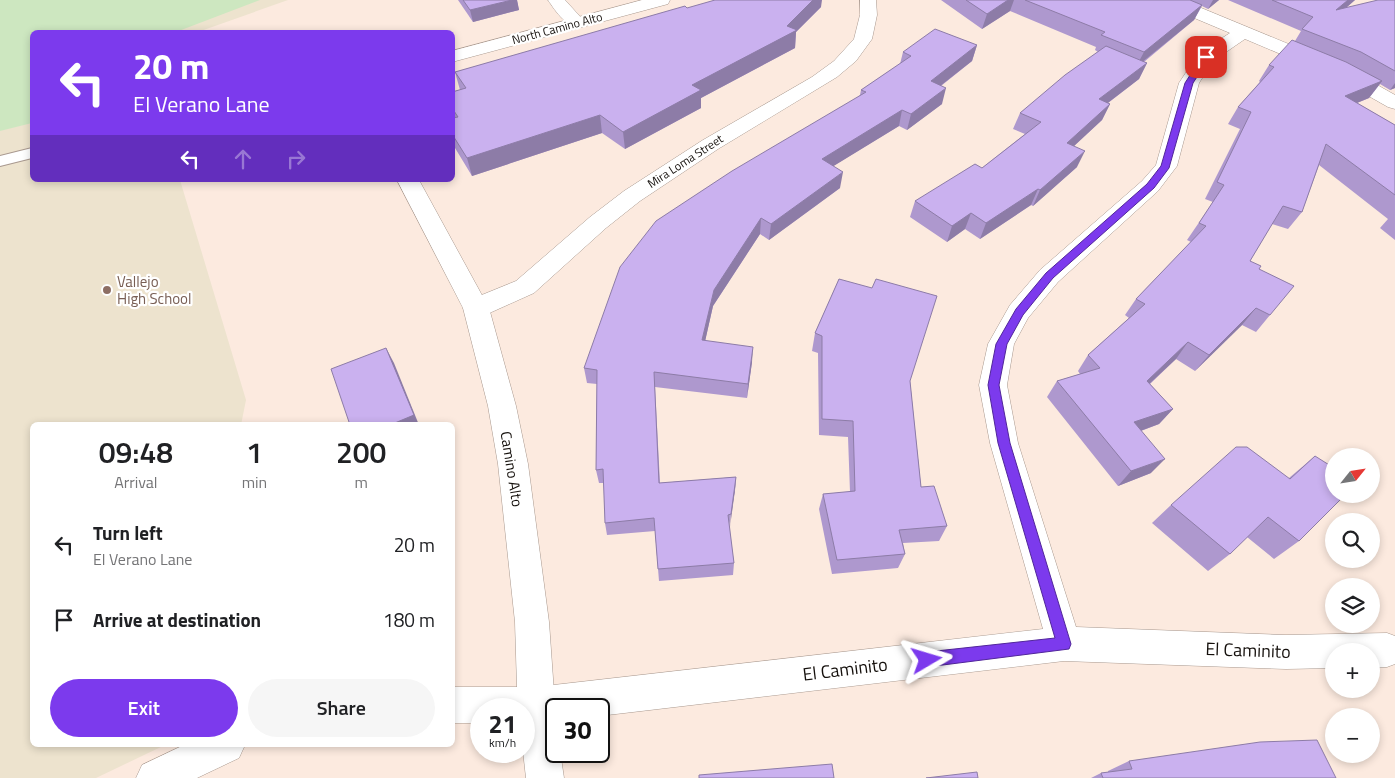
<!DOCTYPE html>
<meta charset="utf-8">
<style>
body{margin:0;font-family:"Titillium Web",sans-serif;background:#f6f6f6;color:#202124;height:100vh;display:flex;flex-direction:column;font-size:19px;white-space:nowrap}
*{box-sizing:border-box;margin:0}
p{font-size:16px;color:#757577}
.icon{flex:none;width:28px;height:28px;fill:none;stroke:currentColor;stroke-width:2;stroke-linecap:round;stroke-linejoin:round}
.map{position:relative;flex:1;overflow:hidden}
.details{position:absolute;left:30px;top:422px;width:425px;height:325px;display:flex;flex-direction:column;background:#fff;border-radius:8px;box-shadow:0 2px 8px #0003}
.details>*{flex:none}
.top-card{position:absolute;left:30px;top:30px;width:425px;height:152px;border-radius:8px;box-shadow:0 2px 8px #0003;background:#7c3aed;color:#fff;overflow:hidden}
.needle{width:32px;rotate:60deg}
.fabs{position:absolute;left:1325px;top:448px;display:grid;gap:10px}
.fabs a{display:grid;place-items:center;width:55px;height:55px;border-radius:50%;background:#fff;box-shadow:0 2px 8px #0003;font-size:25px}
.speed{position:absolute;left:470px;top:698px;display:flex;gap:10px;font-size:25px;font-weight:700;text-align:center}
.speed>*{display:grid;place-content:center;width:65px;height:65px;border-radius:50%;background:#fff;box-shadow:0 2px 8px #0003;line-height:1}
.speed small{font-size:12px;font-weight:400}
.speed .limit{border:2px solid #111;border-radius:8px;background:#fff;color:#111}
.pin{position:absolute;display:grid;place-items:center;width:42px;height:42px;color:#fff;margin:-21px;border-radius:10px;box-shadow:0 2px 8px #0006}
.me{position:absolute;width:55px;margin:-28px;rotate:83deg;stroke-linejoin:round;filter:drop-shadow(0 0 4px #0008)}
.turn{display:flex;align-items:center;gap:18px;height:105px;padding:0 20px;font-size:22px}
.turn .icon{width:65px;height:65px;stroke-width:2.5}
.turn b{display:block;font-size:35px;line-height:42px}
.lanes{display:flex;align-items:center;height:48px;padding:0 20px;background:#0003;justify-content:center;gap:25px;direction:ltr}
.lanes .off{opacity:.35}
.eta{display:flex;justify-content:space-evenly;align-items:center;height:85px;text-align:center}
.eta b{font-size:30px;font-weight:600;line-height:35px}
.primary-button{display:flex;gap:10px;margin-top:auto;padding:10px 20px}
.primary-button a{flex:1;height:58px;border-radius:30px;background:#7c3aed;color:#fff;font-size:20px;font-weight:600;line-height:58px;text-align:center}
.primary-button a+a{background:#f6f6f6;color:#202124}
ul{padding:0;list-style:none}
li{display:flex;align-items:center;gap:15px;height:75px;padding:0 20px}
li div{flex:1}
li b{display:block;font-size:19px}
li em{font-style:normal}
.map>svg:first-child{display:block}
.education{fill:#ede3ce}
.green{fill:#cde7c0}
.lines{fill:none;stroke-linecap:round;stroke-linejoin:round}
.service-casing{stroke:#a8988e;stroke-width:2}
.minor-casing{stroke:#a8988e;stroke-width:1}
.tertiary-casing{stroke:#a8988e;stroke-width:1}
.service{fill:#fff;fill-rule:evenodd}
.minor{fill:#fff;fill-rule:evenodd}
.tertiary{fill:#fff;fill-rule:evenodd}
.wall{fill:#ae98ce}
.shaded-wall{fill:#8d7ca7}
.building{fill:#cab1ef;stroke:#8d7ca7}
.route{fill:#7c3aed;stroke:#51269a}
.education-dot{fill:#8d6e63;stroke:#fff;stroke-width:2}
.labels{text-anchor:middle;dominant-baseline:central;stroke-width:4.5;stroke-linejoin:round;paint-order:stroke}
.far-street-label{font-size:12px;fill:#15100c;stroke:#fff}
.education-label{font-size:15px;fill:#785e54;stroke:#fff;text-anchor:start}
.street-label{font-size:15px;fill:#15100c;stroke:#fff}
.near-street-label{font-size:18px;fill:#15100c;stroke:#fff}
</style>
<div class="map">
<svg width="1395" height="778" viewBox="0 0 1395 778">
<rect width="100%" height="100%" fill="#fceadf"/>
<path class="education" d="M0,0H288L198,32H32V180H180L246,400L241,425H32V745H165L96,778H0Z"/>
<path class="green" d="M0,0H260L176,32H32V123L0,131Z"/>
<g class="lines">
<defs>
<path id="service" d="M32,148V158L0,166V156Z"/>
<g id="minor">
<path d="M548,0H565L586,23L583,27C568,30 556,12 548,0Z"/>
<path d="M860,0H876L877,15L872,39L856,61L837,77L718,149L640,201L606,228L534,293L485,315L476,317L467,315L463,308L467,301L516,281L590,217L624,191L703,140L812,77L834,61L854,39L860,15Z"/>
<path d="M1159,0H1182L1349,69L1395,95V109L1388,107L1335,77L1245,39L1213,61L1199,83L1177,166L1158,191L1058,282L1028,318L1014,344L1007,385L1018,443L1076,627L1286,635L1387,633L1395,636V664L1387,667L1371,668V651H1334V668L1286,669L1064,661L599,716V709H556V721L536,723L524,718V709H520L518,705L523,692L536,687L1043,629L990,443L979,385L988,344L1010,305L1040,270L1142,181L1156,165L1179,83L1199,53L1230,33L1161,4Z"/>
</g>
<g id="tertiary">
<path d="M642,0H670L668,4L452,62V51Z"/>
<path d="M397,180H419L489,308L516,406L528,464L549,622L556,721V751H560L564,778H526L523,751L524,709H481V723H452V687H517L515,622L498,464L488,406L463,308Z"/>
<path d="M184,745H245L239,758L197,778H136L142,765Z"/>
</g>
</defs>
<use href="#service" class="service-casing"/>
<use href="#minor" class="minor-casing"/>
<use href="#tertiary" class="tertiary-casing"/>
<use href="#service" class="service"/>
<use href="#minor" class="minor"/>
<use href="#tertiary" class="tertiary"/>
</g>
<g class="wall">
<path d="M458,0H517L519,10L473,22Z"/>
<path d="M941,0H1219L1208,9L1202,6L1194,20L1144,62L1147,63L1139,79L1108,103L1110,104L1102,120L1074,146L1077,167L1033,206L1031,205L980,239L965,229L947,242L910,217L915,201L982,168L1025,134L1013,129L1020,113L1098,52L1095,50L1096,47L1010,11L982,29Z"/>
<path d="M1228,0H1355L1346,8L1395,0V88L1390,90L1380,84L1369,98L1357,103L1395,125V240L1380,228L1388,219L1319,165L1302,212L1288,229L1272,224L1250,261L1259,269L1270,315L1256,332L1242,325L1195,371L1176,359L1150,384L1173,409L1159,424L1141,431L1151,473L1118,486L1047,397L1057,381L1080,374L1078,371L1088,355L1129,318L1125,315L1136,299L1191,242L1187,240L1213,202L1205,199L1240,129L1228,124L1238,107L1260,82L1259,81L1269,65L1295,41L1301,31Z"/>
<path d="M821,7L796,32L795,48L701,98V108L625,149L602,133L472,176L452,143V92L460,90L455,72L687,8Z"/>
<path d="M977,45L972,61L941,86L942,104L907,130L899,126L833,166L840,188L769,240L760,234L713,306L705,341L752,362L747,398L655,387L660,483L736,477L735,490L729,527L734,563L733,575L659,581L655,531L607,535L605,523L604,483H599L596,470L597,384L587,383L584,368L860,95L861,90L900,64L903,52Z"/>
<path d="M839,279L910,381L921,487L947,526L939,541L903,543L905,554L898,568L832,574L819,509L823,494L850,492L848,437L819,435L818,353L812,351L815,333Z"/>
<path d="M1315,456L1299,541L1274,559L1247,537L1230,554L1208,571L1152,523L1171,505L1289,478Z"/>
<path d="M1129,761L1336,778H1091L1101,773L1108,772V771Z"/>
</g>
<g class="shaded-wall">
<path d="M512,0H517L519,10L473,22L470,10Z"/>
<path d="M813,0H822L821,7L796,32L795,48L701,98V108L625,149L623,132L692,85L787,26Z"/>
<path d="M1008,0H1014L1010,11L982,29L987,14Z"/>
<path d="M1213,0H1219L1208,9Z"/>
<path d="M1348,0H1355L1326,25L1336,10Z"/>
<path d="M1202,5L1194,20L1136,67L1144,52Z"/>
<path d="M977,45L972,61L926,97L931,81Z"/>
<path d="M1147,63L1139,79L1092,115L1099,99Z"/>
<path d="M1382,81L1369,98L1332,113L1345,96Z"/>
<path d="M1395,83V88L1390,90Z"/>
<path d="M946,88L942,104L907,130L911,114Z"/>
<path d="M1110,104L1102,120L1060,159L1067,143Z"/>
<path d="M902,110L899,126L819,175L822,159Z"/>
<path d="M600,115L602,133L472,176L467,158Z"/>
<path d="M1085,151L1077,167L1033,206L1040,190Z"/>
<path d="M843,172L840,188L769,240L771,224Z"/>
<path d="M1038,189L1031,205L980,239L986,223Z"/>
<path d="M971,213L965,229L947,242L952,226Z"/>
<path d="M761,218L760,234L713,306L702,355V340L714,290Z"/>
<path d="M1256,308L1242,325L1195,371L1209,355Z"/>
<path d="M1188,342L1176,359L1135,397L1147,381Z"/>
<path d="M753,347L752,362L747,398L748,384Z"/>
<path d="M386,348L394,363L419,425H390Z"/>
<path d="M1173,409L1159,424L1121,438L1134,422Z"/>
<path d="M1165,459L1151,473L1118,486L1131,471Z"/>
<path d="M736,477L735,490L730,527L731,514Z"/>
</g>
<g class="building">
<path d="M463,0H512L470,10Z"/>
<path d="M715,0H813L787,26L797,30L692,85L701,90L623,132L600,115L467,158L452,134V118L458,117L452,108V92L466,88L455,72L685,6L687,8Z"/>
<path d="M966,0H1008L987,14Z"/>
<path d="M1025,0H1190L1202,5L1144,52L1101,35L1105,32Z"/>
<path d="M1272,0H1348L1336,10L1378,0H1395V71L1361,52L1302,29L1313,17Z"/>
<path d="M935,29L977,45L931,81L946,88L911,114L902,110L822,159L843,172L771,224L761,218L714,290L702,340L753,347L748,384L654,372L659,483L736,477L731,514L728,515L734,563L658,569L654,518L605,523L603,469L596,470L597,370L584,368L620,267L656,221L732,171L866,92L861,90L911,56L903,52Z"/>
<path d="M1292,40L1346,62L1382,81L1345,96L1395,125V195L1326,144L1302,212L1283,206L1250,261L1261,266L1259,269L1294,286L1270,315L1256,308L1209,355L1188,342L1147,381L1173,409L1134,422L1165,459L1131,471L1057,381L1100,368L1088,355L1145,304L1136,299L1206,226L1199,223L1224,185L1217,182L1251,112L1238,107L1274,67L1269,65Z"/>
<path d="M1106,46L1147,63L1099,99L1110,104L1067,143L1085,151L1040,190L1038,189L986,223L971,213L952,226L915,201L975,164L982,168L1041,122L1020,113L1065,75Z"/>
<path d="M839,279L872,288L876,279L937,296L910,381L921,487L934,486L947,526L899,530L905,554L837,560L823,494L855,491L853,421L822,419V336L815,333Z"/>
<path d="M386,348L414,415L390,425H350L331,369Z"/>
<path d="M1236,447H1247L1290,479L1315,456L1334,468V494H1346L1299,541L1268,517L1230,554L1171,505Z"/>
<path d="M1317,740L1336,778H1103L1101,773L1132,769L1129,761L1260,742Z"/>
<path d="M832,764L834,778H699V775Z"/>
<path d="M977,772L978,778H926Z"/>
</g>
<path class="route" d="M1203,55L1210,57L1193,83L1169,168L1154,188L1053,278L1023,315L1007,344L999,385L1010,443L1071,644L1069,649L927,667L922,665L920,660L922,655L927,652L1055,638L998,443L988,385L996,344L1016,309L1046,273L1147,184L1161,166L1185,83Z"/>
<circle class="education-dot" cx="107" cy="290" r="5"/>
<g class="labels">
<g class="far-street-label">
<text transform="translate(557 28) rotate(-15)">North Camino Alto</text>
<text transform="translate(685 161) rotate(-33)">Mira Loma Street</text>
</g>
<g class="education-label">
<text x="117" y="281">Vallejo<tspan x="117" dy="17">High School</tspan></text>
</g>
<g class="street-label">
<text transform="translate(512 469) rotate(81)">Camino Alto</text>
</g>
<g class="near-street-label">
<text transform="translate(1248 650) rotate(2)">El Caminito</text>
<text transform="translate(845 669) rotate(-7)">El Caminito</text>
</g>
</g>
</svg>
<div class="fabs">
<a><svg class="needle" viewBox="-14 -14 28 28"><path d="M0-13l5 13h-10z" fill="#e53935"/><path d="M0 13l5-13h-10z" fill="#757577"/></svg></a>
<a><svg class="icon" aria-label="search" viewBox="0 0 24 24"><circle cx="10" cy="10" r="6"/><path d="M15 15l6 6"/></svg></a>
<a><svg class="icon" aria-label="layers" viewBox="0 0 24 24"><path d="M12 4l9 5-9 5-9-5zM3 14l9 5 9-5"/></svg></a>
<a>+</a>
<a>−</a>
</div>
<div class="speed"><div>21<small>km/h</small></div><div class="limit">30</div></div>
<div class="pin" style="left:1206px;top:57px;background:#d93025"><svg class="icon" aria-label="arrive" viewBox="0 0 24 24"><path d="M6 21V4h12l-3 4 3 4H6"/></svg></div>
<svg class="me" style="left:927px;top:660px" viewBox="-20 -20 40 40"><path d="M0-17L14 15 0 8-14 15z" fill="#7c3aed" stroke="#fff" stroke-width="4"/></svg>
<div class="top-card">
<div class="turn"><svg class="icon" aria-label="left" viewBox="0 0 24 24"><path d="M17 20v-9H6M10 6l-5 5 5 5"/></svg><div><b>20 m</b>El Verano Lane</div></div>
<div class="lanes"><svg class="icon" aria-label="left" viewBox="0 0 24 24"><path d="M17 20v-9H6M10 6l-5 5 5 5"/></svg><svg class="icon off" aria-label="ahead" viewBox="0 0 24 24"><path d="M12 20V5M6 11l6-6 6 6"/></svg><svg class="icon off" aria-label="right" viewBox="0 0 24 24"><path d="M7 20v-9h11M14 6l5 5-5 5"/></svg></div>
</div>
<section class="details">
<div class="eta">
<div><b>09:48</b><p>Arrival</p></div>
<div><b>1</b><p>min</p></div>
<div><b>200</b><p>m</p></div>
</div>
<ul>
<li><svg class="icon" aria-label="left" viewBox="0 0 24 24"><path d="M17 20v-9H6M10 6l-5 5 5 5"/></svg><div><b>Turn left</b><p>El Verano Lane</p></div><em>20 m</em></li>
<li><svg class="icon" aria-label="arrive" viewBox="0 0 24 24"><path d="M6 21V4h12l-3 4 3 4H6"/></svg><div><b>Arrive at destination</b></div><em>180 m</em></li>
</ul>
<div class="primary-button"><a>Exit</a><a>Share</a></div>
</section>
</div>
